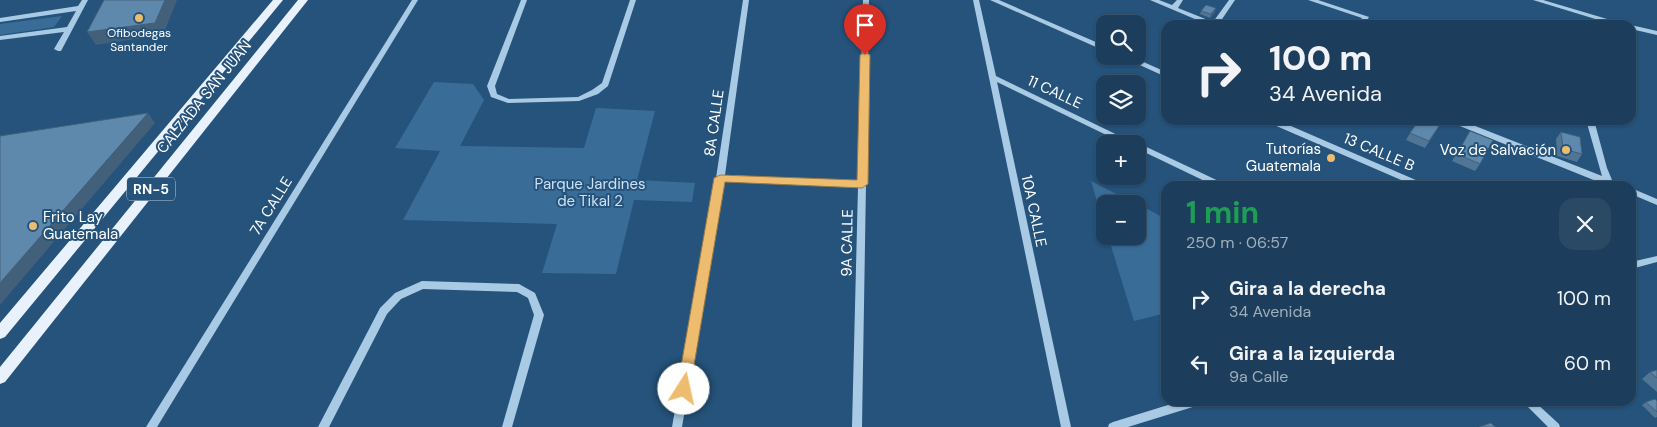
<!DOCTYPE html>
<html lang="es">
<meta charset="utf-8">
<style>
body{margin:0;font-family:"DM Sans",sans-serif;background:#294965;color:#f1f3f6;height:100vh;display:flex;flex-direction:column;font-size:19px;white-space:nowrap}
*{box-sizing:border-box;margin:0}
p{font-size:16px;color:#a0aebb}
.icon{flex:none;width:28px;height:28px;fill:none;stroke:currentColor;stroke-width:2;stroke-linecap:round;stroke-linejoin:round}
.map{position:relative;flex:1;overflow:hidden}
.details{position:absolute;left:1161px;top:181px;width:475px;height:225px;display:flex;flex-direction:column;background:#1c3e5c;border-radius:15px;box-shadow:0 1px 4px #0004,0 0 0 1px #3a5772}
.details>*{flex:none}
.top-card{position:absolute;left:1161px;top:20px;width:475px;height:105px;border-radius:15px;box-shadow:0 1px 4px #0004,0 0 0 1px #3a5772;background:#1c3e5c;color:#f1f3f6;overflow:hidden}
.controls{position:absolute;left:1096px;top:15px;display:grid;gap:10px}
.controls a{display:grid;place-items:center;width:50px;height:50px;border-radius:10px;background:#1c3e5c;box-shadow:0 1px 4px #0004,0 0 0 1px #3a5772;font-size:25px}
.pin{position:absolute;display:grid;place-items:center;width:42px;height:42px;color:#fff;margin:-51px -21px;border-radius:50% 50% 50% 0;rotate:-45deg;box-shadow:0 0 5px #0007}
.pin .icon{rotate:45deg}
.me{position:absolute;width:55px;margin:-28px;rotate:10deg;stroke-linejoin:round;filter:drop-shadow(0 0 4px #0008)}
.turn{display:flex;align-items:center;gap:18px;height:105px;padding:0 25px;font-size:22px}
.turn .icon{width:65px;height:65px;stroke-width:2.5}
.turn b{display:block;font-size:35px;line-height:42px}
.round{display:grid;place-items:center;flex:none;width:52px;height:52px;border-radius:15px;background:#294965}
.overview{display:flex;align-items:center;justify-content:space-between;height:85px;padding:0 25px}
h1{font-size:30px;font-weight:700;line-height:38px;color:#1e9e55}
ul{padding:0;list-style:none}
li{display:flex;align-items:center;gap:15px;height:65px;padding:0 25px}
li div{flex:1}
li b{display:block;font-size:19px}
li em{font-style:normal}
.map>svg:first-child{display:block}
.green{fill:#396d98}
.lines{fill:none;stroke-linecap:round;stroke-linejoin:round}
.minor{fill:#a9cae4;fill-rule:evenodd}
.major{fill:#e9f2fc;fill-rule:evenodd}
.wall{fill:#517695}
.shaded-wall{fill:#426079}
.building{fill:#5e89ad;stroke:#426079}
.route{fill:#edbc6e;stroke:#9a7a48}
.poi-dot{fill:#edbc6e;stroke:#25537b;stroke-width:2}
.labels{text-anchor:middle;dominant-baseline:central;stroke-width:4;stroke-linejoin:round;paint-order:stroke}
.far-poi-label{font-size:12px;fill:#fff;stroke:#25537b}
.shield{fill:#25537b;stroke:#becbd7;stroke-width:1}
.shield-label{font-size:14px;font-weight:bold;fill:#fff}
.street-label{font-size:15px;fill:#fff;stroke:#25537b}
.poi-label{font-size:15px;fill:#fff;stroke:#25537b;text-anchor:end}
.park-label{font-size:15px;fill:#cce2f4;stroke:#25537b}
</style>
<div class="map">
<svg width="1657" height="427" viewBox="0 0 1657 427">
<rect width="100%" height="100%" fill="#25537b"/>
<g class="green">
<path d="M62,16L54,27L0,35V24Z"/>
<path d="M434,82L473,84L484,100L460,146L584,148L596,108L655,111L637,180L695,183L692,202L634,200L616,274L542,273L557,224L403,220L440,151L395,148Z"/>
<path d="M1091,181L1136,204H1105V228Z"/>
<path d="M1138,204L1166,219V313L1134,321L1108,236H1138Z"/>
</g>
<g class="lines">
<g class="minor">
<path d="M82,0H88L61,51H58L54,49L64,32L0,40V36L67,27L76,11L0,22V18L78,6Z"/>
<path d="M412,0H418L157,427H146Z"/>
<path d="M521,0H527L495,86L497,94L509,99L578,97L592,90L602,83L630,0H636L608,86L598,94L579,101L508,103L491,97L487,86Z"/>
<path d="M743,0H749L725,175L858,181L863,0H869L862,427H852L858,187L724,181L682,427H672L716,178Z"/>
<path d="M973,0H979L996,76L1136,144H1125L997,82L1071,427H1061Z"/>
<path d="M990,0H999L1105,46V51Z"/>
<path d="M1150,0H1159L1172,5L1177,0H1183L1178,8L1213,22L1229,0H1235L1218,25H1209Z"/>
<path d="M1308,0H1318L1369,17L1364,25H1357L1362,18Z"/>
<path d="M1533,0H1543L1624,24L1625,25H1615Z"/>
<path d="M1631,25L1657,31V35L1631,29Z"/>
<path d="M1120,56H1130L1166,72V77Z"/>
<path d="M1266,120H1277L1425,184L1426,186H1415L1267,122Z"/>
<path d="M1449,120H1460L1602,176L1586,120H1594L1607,168L1612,180L1621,184L1622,186L1606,185L1450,122Z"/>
<path d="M1138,143L1225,184L1226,186H1215L1138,149L1137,144Z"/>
<path d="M1631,188L1657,199V205L1631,194Z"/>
<path d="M1657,256V262L1631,269V262Z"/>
<path d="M422,281L519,284L535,293L544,315L512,427H502L534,315L528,298L517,292L423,289L401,299L387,314L329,427H318L380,308L395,293Z"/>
<path d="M1181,401H1201L1200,404L1196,406L1128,427H1108L1109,424L1113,422Z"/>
<path d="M1522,401H1534L1559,424L1560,427H1548Z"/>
</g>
<g class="major">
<path d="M273,0H283L5,337L0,339V323Z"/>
<path d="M298,0H308L5,382L0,384V367Z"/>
</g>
</g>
<g class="wall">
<path d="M1201,11L1215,12L1210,18L1200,14Z"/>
<path d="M1441,123L1425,148L1406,140L1410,133Z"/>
<path d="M1470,131L1480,164L1475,171L1452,161Z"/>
<path d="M1561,132L1582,154L1577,162L1557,156L1556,139Z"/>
<path d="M1657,370V392L1642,379L1650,372Z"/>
<path d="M1657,401V417L1655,418L1642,405L1646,402Z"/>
</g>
<g class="shaded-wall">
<path d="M165,0H177L163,35L96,45L87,32Z"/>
<path d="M1216,8L1215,12L1210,18L1211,14Z"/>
<path d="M148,113L155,123L0,305V283Z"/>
</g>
<g class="building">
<path d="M104,0H165L155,23L87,32Z"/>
<path d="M1206,5L1216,8L1211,14L1201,11Z"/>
<path d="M148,113L0,283V136Z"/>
<path d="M1419,120H1434L1441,123L1429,141L1410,133Z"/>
<path d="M1470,131L1493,140L1480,164L1457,154Z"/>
<path d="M1561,132L1580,137L1582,154L1563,149Z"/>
<path d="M1593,183L1601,186H1591Z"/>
<path d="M1657,370V378L1650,372Z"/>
<path d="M1655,399L1657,401V412L1646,402Z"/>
<path d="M1491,423L1495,427H1479Z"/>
</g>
<path class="route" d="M865,52L870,55L868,184L862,188L725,182L690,389L688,393H679L677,389L714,178L720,175L857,180L860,55Z"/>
<g class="poi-dot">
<circle cx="139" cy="18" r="5"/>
<circle cx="1566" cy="150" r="5"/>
<circle cx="1331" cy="158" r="5"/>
<circle cx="33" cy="226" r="5"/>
</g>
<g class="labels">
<g class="far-poi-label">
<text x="139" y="33">Ofibodegas<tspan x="139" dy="14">Santander</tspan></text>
</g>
<rect class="shield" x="127" y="177.5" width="48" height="23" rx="4"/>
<g class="shield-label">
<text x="151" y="189">RN-5</text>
</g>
<g class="street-label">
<text transform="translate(1055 92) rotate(25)">11 CALLE</text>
<text transform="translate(204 97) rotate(-51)">CALZADA SAN JUAN</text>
<text transform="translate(714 123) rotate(-82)">8A CALLE</text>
<text transform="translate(1379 152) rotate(23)">13 CALLE B</text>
<text transform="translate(271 206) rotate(-58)">7A CALLE</text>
<text transform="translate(1034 211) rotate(78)">10A CALLE</text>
<text transform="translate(847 243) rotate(-89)">9A CALLE</text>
</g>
<g class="poi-label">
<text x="1321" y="149">Tutorías<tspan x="1321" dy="17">Guatemala</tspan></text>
<text x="1556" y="150">Voz de Salvación</text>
<text x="43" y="217" text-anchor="start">Frito Lay<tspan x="43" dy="17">Guatemala</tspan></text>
</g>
<g class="park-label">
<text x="590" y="184">Parque Jardines<tspan x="590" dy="17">de Tikal 2</tspan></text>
</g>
</g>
</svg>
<div class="controls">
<a><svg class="icon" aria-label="search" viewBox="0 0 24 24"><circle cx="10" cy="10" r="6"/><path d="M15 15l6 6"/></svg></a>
<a><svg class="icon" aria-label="layers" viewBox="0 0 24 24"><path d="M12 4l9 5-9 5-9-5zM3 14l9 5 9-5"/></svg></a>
<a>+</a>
<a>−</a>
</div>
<div class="pin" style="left:865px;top:55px;background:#d93025"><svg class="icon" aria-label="arrive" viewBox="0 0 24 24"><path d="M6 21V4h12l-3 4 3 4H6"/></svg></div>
<svg class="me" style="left:684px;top:389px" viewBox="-20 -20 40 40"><circle r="19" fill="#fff"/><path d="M0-13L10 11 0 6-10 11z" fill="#edbc6e"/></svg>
<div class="top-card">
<div class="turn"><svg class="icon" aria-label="right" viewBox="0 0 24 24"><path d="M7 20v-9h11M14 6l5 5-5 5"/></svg><div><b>100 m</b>34 Avenida</div></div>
</div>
<section class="details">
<div class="overview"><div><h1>1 min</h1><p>250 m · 06:57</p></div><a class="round"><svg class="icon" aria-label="close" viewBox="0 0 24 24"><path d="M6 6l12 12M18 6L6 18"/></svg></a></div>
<ul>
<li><svg class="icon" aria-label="right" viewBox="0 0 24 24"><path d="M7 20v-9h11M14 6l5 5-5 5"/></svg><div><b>Gira a la derecha</b><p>34 Avenida</p></div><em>100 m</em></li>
<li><svg class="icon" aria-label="left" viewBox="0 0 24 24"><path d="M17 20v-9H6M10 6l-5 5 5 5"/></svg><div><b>Gira a la izquierda</b><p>9a Calle</p></div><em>60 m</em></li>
</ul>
</section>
</div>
